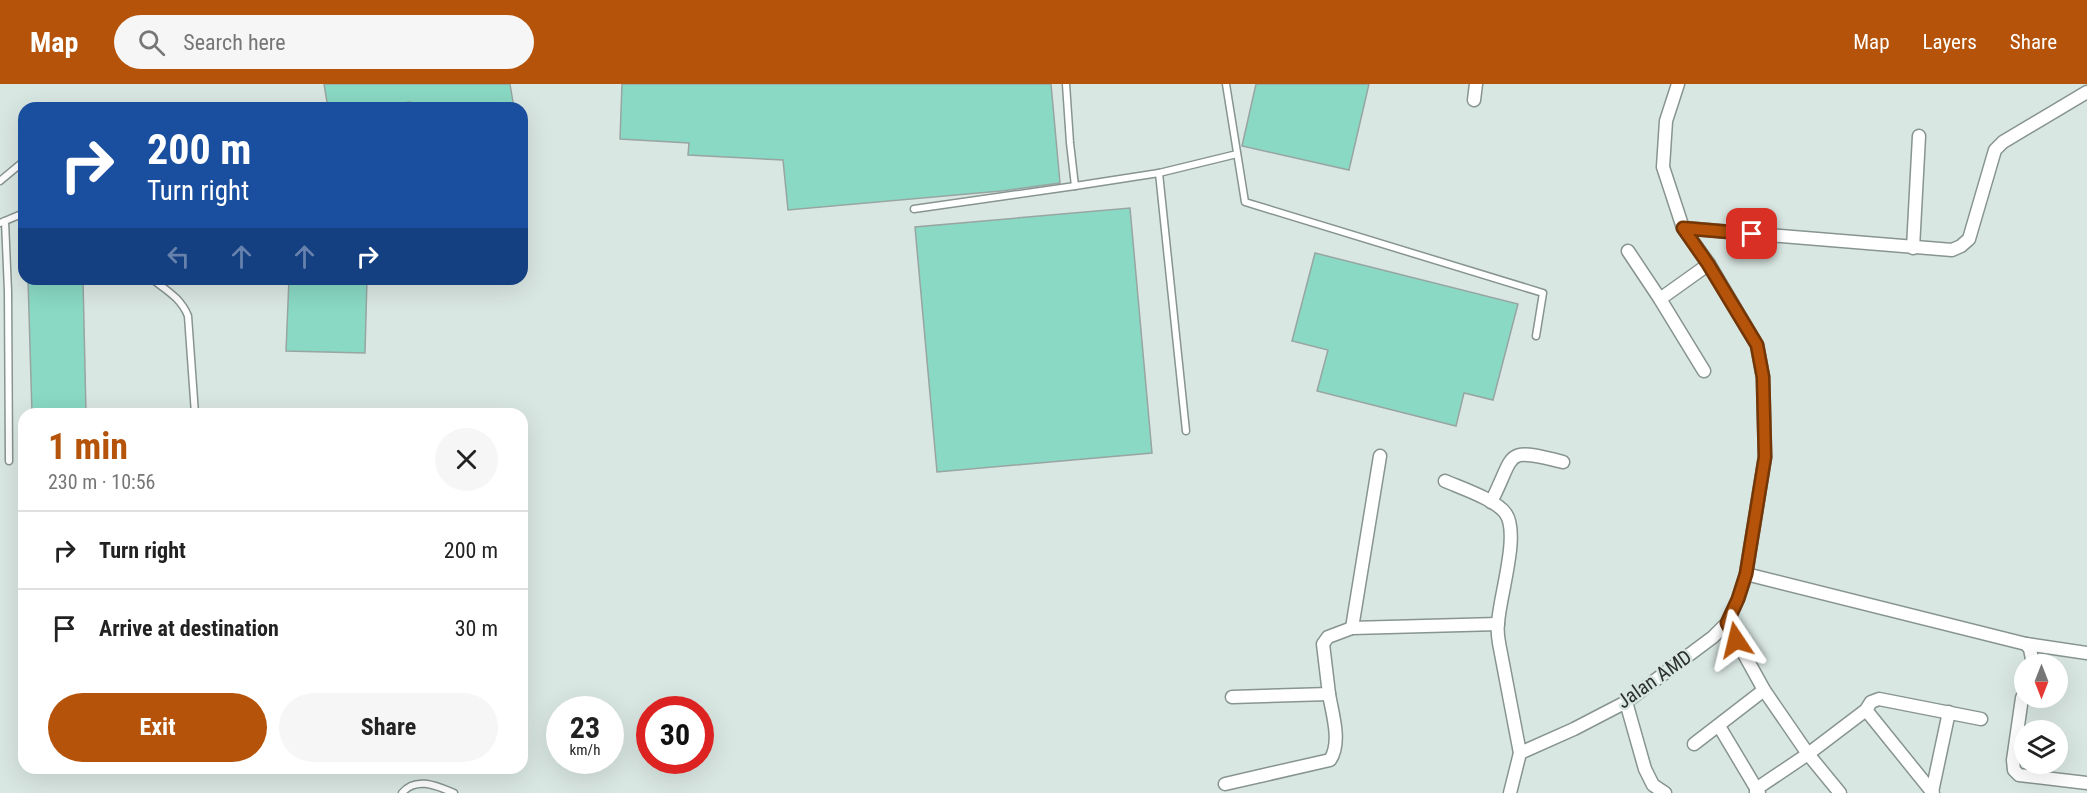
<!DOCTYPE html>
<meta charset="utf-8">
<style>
body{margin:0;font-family:"Roboto Condensed",sans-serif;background:#f6f6f6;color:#222;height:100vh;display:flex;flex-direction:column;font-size:22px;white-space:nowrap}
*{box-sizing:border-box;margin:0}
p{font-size:20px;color:#767676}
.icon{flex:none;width:33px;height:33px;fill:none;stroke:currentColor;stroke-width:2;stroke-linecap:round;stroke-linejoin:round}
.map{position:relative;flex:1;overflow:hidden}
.drawer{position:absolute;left:18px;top:324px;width:510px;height:366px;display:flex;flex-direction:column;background:#fff;border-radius:18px;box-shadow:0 6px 24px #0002}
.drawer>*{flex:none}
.hud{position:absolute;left:18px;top:18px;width:510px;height:183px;border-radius:18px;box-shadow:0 6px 24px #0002;background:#1a4fa0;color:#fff;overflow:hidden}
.needle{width:39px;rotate:180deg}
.buttons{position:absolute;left:2014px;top:570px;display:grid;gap:12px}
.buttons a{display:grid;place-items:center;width:54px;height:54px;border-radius:50%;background:#fff;box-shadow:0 6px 24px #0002;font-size:30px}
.speed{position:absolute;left:546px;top:612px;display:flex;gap:12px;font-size:30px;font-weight:700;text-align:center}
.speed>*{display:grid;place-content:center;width:78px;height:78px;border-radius:50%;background:#fff;box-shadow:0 6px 24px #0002;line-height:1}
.speed small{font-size:15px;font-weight:400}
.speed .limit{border:9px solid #d22;background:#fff;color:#111}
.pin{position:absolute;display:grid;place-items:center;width:51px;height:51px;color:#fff;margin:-26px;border-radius:12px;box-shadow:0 3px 9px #0006}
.me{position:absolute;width:66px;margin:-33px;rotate:350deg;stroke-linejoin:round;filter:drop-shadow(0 0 4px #0008)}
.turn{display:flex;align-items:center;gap:21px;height:126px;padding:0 30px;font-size:27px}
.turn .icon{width:78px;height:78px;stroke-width:2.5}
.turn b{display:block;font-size:42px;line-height:51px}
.lanes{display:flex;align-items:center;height:57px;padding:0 30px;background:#0003;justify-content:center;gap:30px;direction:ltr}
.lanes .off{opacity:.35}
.round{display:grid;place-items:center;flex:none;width:63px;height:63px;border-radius:32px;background:#f6f6f6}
.head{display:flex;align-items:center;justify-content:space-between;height:102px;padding:0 30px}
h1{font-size:36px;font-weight:700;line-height:45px;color:#b45309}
.cta{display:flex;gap:12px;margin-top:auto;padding:12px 30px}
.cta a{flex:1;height:69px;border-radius:36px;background:#b45309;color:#fff;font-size:24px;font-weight:700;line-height:69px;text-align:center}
.cta a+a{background:#f6f6f6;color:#222}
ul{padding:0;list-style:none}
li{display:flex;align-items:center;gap:18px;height:78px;padding:0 30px;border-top:2px solid #e0e0e0}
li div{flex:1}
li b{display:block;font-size:22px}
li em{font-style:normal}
header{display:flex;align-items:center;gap:36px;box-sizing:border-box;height:84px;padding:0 30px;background:#b45309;color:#fff}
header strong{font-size:28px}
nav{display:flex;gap:33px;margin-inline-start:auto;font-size:21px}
.search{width:420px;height:54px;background:#f6f6f6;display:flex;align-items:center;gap:15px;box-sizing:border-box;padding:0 21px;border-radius:33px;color:#767676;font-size:22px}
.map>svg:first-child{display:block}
.building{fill:#89d9c4;stroke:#98a5a1;stroke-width:1.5}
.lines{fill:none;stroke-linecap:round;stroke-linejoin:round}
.lane-casing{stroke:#879490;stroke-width:9}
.street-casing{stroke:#879490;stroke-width:15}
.lane{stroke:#fff;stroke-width:6}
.street{stroke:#fff;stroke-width:12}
.route-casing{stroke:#753606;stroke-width:15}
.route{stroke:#b45309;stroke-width:10}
.labels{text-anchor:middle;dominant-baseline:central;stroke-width:5;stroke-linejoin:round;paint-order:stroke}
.street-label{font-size:20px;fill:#2c312f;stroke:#d9e7e2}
</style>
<header>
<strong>Map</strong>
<div class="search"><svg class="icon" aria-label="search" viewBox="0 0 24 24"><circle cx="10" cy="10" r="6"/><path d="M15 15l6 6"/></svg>Search here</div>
<nav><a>Map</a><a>Layers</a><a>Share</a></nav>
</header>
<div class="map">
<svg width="2087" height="709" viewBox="0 0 2087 709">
<rect width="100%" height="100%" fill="#d9e7e2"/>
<g class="building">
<path d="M324,0H510L514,24H411L410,18L378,24H328Z"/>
<path d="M622,0H1051L1060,99L1001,107L788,126L783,76L688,71L689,59L620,55Z"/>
<path d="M1256,0H1369L1349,86L1242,62Z"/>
<path d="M1130,124L1152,369L937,388L915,143Z"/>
<path d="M1315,169L1518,220L1493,316L1464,309L1456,342L1317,307L1328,266L1292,257Z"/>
<path d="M28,195H83L86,330H32Z"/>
<path d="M289,195H367L365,269L286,267Z"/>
</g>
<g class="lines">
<defs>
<g id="lane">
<path d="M1066,0L1070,59L1075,102L1159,89L1237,70"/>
<path d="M1226,0L1245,118L1543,209L1536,252"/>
<path d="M1159,89L1186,347"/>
<path d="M0,97L24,77"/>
<path d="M914,125L1075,102"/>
<path d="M5,137L8,207L9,377"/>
<path d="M0,139L24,129"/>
<path d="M152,195C166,206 181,214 188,232L195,330"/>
<path d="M402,709C416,692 437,702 454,709"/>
</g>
<g id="street">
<path d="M1474,16L1476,0"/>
<path d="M1683,144L1952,166L1961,162L1969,155L1995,66L2003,58L2087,8"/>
<path d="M1913,164L1919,52"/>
<path d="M1628,167L1660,215L1704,287"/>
<path d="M1660,215L1709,180"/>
<path d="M1445,397C1461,404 1497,416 1506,430C1520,451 1499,514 1498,540C1497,546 1498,553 1499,559L1520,669"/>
<path d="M1491,418C1516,370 1502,362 1563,378"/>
<path d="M1746,490L2026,560L2087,569"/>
<path d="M1727,539L1764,606L1808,670L1840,709"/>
<path d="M1352,544L1380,372"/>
<path d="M2026,560L2030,565L2033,580"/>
<path d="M2025,607L2022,614L2013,676L2014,686L2019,691L2087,699"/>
<path d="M1232,613L1329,610L1323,560L1328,553L1352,544L1498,540"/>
<path d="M1626,618L1645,685L1653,701L1665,709"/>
<path d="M1866,626L1933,709"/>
<path d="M1719,642L1759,709"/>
<path d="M1694,660L1764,606"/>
<path d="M1225,700L1330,676C1342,658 1332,629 1329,610"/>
<path d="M1932,708L1949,628"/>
<path d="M1510,709L1520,669L1574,645L1626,618L1713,553L1727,539L1738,515L1746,490L1765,373L1763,293L1757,261L1709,180L1683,144L1663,83L1666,37L1678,0"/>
<path d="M1756,709V705L1808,670L1866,626L1871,618L1879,615L1981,635"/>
</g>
</defs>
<use href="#lane" class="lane-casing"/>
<use href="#street" class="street-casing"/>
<use href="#lane" class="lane"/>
<use href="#street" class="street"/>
</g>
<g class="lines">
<defs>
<path id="route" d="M1736,556L1727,539L1738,515L1746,490L1765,373L1763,293L1757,261L1708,180L1683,144L1752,150"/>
</defs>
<use href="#route" class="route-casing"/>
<use href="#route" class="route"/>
</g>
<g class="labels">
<g class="street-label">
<text transform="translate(1654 595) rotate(-35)">Jalan AMD</text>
</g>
</g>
</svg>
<div class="buttons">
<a><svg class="needle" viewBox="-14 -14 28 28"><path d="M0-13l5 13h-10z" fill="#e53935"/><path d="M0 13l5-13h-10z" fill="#767676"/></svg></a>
<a><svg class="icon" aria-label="layers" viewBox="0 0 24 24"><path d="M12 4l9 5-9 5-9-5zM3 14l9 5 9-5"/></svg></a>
</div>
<div class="speed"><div>23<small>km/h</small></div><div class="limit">30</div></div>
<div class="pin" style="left:1752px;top:150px;background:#d93025"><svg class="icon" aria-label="arrive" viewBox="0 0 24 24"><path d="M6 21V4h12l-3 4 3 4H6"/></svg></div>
<svg class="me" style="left:1736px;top:556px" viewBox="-20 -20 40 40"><path d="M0-17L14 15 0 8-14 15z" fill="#b45309" stroke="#fff" stroke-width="4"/></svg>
<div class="hud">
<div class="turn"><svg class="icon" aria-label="right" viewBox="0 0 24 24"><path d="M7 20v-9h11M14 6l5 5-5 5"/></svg><div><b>200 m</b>Turn right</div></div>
<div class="lanes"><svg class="icon off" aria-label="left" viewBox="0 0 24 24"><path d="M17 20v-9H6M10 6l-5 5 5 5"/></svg><svg class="icon off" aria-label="ahead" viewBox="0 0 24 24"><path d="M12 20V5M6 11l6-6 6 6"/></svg><svg class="icon off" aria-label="ahead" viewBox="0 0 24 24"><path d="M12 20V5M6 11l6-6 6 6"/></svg><svg class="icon" aria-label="right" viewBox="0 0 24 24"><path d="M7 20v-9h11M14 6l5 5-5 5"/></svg></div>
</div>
<section class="drawer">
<div class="head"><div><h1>1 min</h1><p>230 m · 10:56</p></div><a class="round"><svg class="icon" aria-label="close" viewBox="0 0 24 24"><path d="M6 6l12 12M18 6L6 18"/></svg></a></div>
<ul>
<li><svg class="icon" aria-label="right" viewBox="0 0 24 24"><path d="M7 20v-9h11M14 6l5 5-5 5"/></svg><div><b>Turn right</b></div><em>200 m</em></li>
<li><svg class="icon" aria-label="arrive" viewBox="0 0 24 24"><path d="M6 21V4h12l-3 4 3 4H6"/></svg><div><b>Arrive at destination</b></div><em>30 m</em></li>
</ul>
<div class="cta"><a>Exit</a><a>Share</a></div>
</section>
</div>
